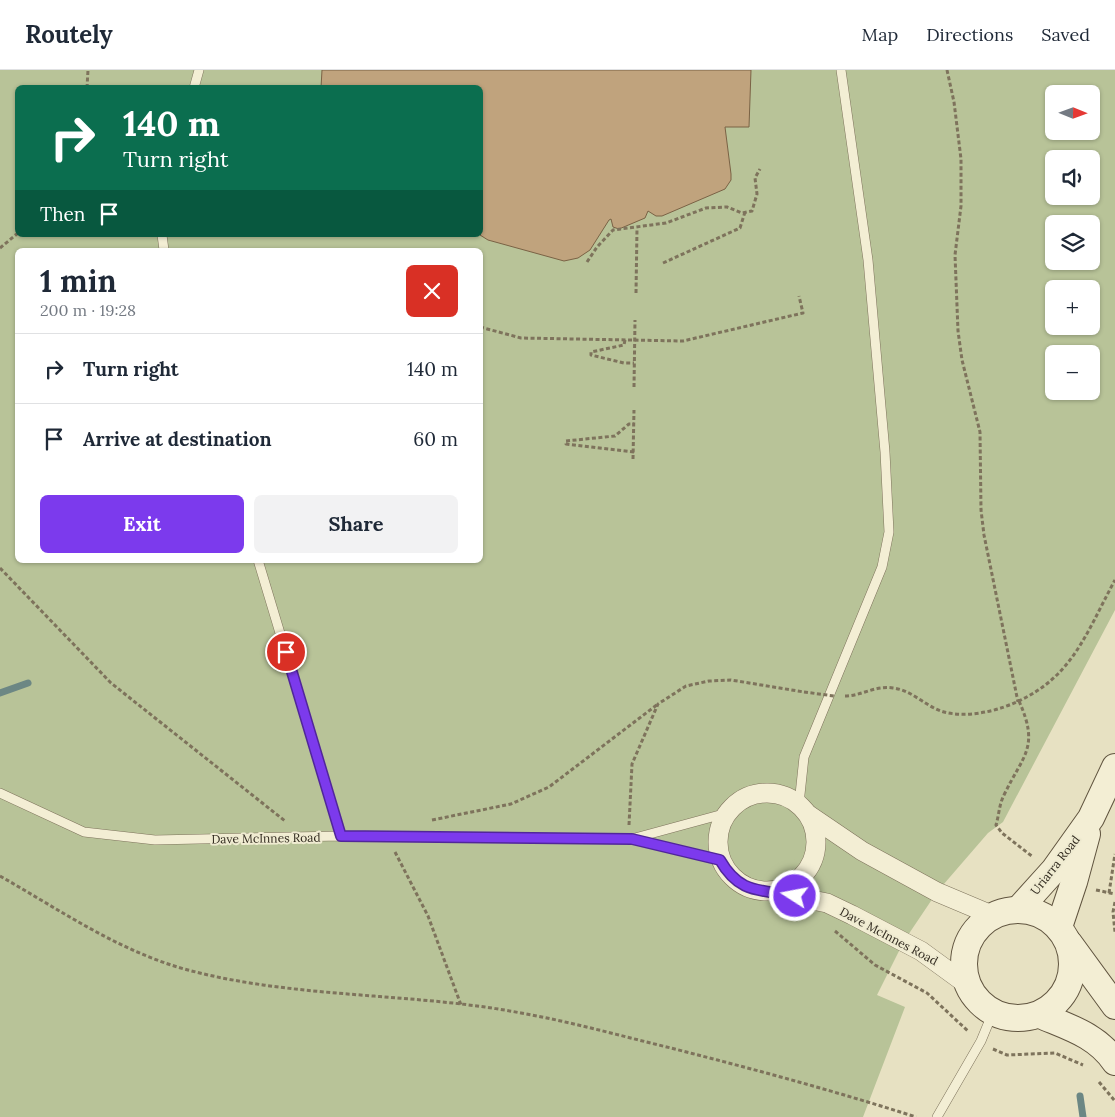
<!DOCTYPE html>
<meta charset="utf-8">
<style>
body{margin:0;font-family:Lora,serif;background:#f2f2f3;color:#1f2937;height:100vh;display:flex;flex-direction:column;font-size:19px;white-space:nowrap}
*{box-sizing:border-box;margin:0}
p{font-size:16px;color:#747a83}
.icon{flex:none;width:28px;height:28px;fill:none;stroke:currentColor;stroke-width:2;stroke-linecap:round;stroke-linejoin:round}
.map{position:relative;flex:1;overflow:hidden}
.sheet{position:absolute;left:15px;top:178px;width:468px;height:315px;display:flex;flex-direction:column;background:#fff;border-radius:8px;box-shadow:0 1px 4px #0004}
.sheet>*{flex:none}
.top-card{position:absolute;left:15px;top:15px;width:468px;height:152px;border-radius:8px;box-shadow:0 1px 4px #0004;background:#0b6e4f;color:#fff;overflow:hidden}
.needle{width:32px;rotate:91deg}
.tools{position:absolute;left:1045px;top:15px;display:grid;gap:10px}
.tools a{display:grid;place-items:center;width:55px;height:55px;border-radius:8px;background:#fff;box-shadow:0 1px 4px #0004;font-size:25px}
.pin{position:absolute;display:grid;place-items:center;width:42px;height:42px;color:#fff;margin:-21px;border:2px solid #fff;border-radius:50%;box-shadow:0 1px 5px #0007}
.me{position:absolute;width:55px;margin:-28px;rotate:281deg;stroke-linejoin:round;filter:drop-shadow(0 0 4px #0008)}
.turn{display:flex;align-items:center;gap:18px;height:105px;padding:0 25px;font-size:22px}
.turn .icon{width:65px;height:65px;stroke-width:2.5}
.turn b{display:block;font-size:35px;line-height:42px}
.then{display:flex;align-items:center;height:48px;padding:0 25px;background:#0003;gap:10px;font-size:19px}
.round{display:grid;place-items:center;flex:none;width:52px;height:52px;border-radius:8px;background:#f2f2f3}
.overview{display:flex;align-items:center;justify-content:space-between;height:85px;padding:0 25px}
h1{font-size:30px;font-weight:700;line-height:38px}
.primary-button{display:flex;gap:10px;margin-top:auto;padding:10px 25px}
.primary-button a{flex:1;height:58px;border-radius:8px;background:#7c3aed;color:#fff;font-size:20px;font-weight:700;line-height:58px;text-align:center}
.primary-button a+a{background:#f2f2f3;color:#1f2937}
ul{padding:0;list-style:none}
li{display:flex;align-items:center;gap:15px;height:70px;padding:0 25px;border-top:1px solid #e0e1e3}
li div{flex:1}
li b{display:block;font-size:19px}
li em{font-style:normal}
header{display:flex;align-items:center;gap:30px;box-sizing:border-box;height:70px;padding:0 25px;background:#fff;border-bottom:1px solid #e0e1e3}
header strong{font-size:24px}
nav{display:flex;gap:28px;margin-inline-start:auto;font-size:18px}
.map>svg:first-child{display:block}
.green{fill:#b8c398;fill-rule:evenodd}
.lines{fill:none;stroke-linecap:round;stroke-linejoin:round}
.stream{stroke:#6c8784;stroke-width:7}
.building{fill:#c0a37d;stroke:#7a6245}
.lane-casing{stroke:#7e735c;stroke-width:10}
.street-casing{stroke:#7e735c;stroke-width:20}
.secondary-casing{stroke:#60543f;stroke-width:28}
.path{stroke:#7e735c;stroke-width:3;stroke-dasharray:4 2.5;stroke-linecap:butt}
.lane{stroke:#f3eed4;stroke-width:9}
.street{stroke:#f3eed4;stroke-width:19}
.secondary{stroke:#f3eed4;stroke-width:26}
.path-bridge{stroke:#7e735c;stroke-width:3;stroke-dasharray:4 2.5;stroke-linecap:butt}
.route-casing{stroke:#51269a;stroke-width:12}
.route{stroke:#7c3aed;stroke-width:9}
.labels{text-anchor:middle;dominant-baseline:central;stroke-width:4;stroke-linejoin:round;paint-order:stroke}
.street-label{font-size:12px;fill:#30291e;stroke:#efebd1}
</style>
<header>
<strong>Routely</strong>
<nav><a>Map</a><a>Directions</a><a>Saved</a></nav>
</header>
<div class="map">
<svg width="1115" height="1047" viewBox="0 0 1115 1047">
<rect width="100%" height="100%" fill="#e7e1c2"/>
<path class="green" d="M0,0H1115V540L1003,752L988,763L937,822L904,871L877,925L905,937L863,1047H0ZM18,18H480V165H18ZM1054,24H1091V61H1054ZM1054,89H1091V126H1054ZM1054,154H1091V191H1054ZM18,180H480V490H18ZM1054,219H1091V256H1054ZM1054,284H1091V321H1054Z"/>
<g class="lines">
<g class="stream">
<path d="M0,623L28,613"/>
<path d="M1080,1026L1083,1047"/>
</g>
</g>
<path class="building" d="M322,0H751L749,57H725L731,104V110L725,119L662,146H656L648,141L645,148L619,159L613,157L611,149L609,150L590,180L578,188L564,191L488,170L480,165V18H321Z"/>
<g class="lines">
<defs>
<g id="lane">
<path d="M194,18L199,0"/>
<path d="M162,165L164,180"/>
<path d="M258,490L341,766"/>
<path d="M0,723L84,762L155,770L341,766L632,769L721,790"/>
<path d="M799,734L804,687L882,497L889,462L885,382L868,190L841,0"/>
<path d="M635,768L727,743"/>
<path d="M937,1047L981,971L993,942"/>
</g>
<g id="street">
<circle cx="767" cy="772" r="49"/>
<path d="M809,745L862,781L937,822L994,846"/>
<path d="M773,822L827,833L852,845L921,881L969,916"/>
</g>
<g id="secondary">
<circle cx="1018" cy="894" r="54"/>
<path d="M1018,840L1054,800L1091,748L1115,697"/>
<path d="M1059,857L1074,812L1087,764"/>
<path d="M1069,873L1115,936"/>
<path d="M1040,945C1068,957 1097,965 1115,992"/>
</g>
</defs>
<use href="#lane" class="lane-casing"/>
<use href="#street" class="street-casing"/>
<use href="#secondary" class="secondary-casing"/>
<g class="path">
<path d="M947,0L954,32L961,89V136L955,185L958,261L962,290L980,362L981,440L984,465L1018,632"/>
<path d="M87,18L88,0"/>
<path d="M0,178L18,163"/>
<path d="M587,192L597,177L613,160L666,153L706,138L727,137L742,143L752,141L757,124L755,108L760,99"/>
<path d="M663,193L740,158L745,142"/>
<path d="M636,223L637,158"/>
<path d="M480,257L521,268L683,271L803,243L799,226"/>
<path d="M625,270L624,275L591,282V285L624,293H634"/>
<path d="M634,317L635,250"/>
<path d="M634,382L566,374V371L615,366L629,354H634"/>
<path d="M633,389L634,340"/>
<path d="M0,498L111,613L285,751"/>
<path d="M845,626C861,626 876,615 893,618C912,620 926,637 944,642C963,647 987,643 1004,637C1071,613 1084,567 1115,510"/>
<path d="M1019,631C1040,678 1023,685 1004,725C999,735 999,745 996,755L1002,763L1033,787"/>
<path d="M432,750L511,734L549,717L658,634"/>
<path d="M629,755L632,694L658,634L686,616L709,611L731,610L804,622"/>
<path d="M395,782L428,846L461,935"/>
<path d="M0,806C60,840 120,882 188,900C297,929 411,922 521,943C572,952 621,966 671,978C753,999 835,1021 916,1047"/>
<path d="M1096,820L1115,824"/>
<path d="M1109,823L1115,784"/>
<path d="M1115,832L1113,842L1115,862"/>
<path d="M835,861L875,895L927,923L969,962"/>
<path d="M993,979L1007,985L1055,983L1083,995"/>
<path d="M1099,1012L1115,1031"/>
</g>
<use href="#lane" class="lane"/>
<use href="#street" class="street"/>
<use href="#secondary" class="secondary"/>
<path class="path-bridge" d="M804,622L834,626"/>
</g>
<g class="lines">
<defs>
<path id="route" d="M286,582L341,766L632,769L720,790C740,825 761,819 795,826"/>
</defs>
<use href="#route" class="route-casing"/>
<use href="#route" class="route"/>
</g>
<g class="labels">
<g class="street-label">
<text transform="translate(266 768) rotate(-1)">Dave McInnes Road</text>
<text transform="translate(1055 795) rotate(-52)">Uriarra Road</text>
<text transform="translate(889 866) rotate(28)">Dave McInnes Road</text>
</g>
</g>
</svg>
<div class="tools">
<a><svg class="needle" viewBox="-14 -14 28 28"><path d="M0-13l5 13h-10z" fill="#e53935"/><path d="M0 13l5-13h-10z" fill="#747a83"/></svg></a>
<a><svg class="icon" aria-label="sound" viewBox="0 0 24 24"><path d="M4 9h4l5-4v14l-5-4H4zM17 9q2 3 0 6"/></svg></a>
<a><svg class="icon" aria-label="layers" viewBox="0 0 24 24"><path d="M12 4l9 5-9 5-9-5zM3 14l9 5 9-5"/></svg></a>
<a>+</a>
<a>−</a>
</div>
<div class="pin" style="left:286px;top:582px;background:#d93025"><svg class="icon" aria-label="arrive" viewBox="0 0 24 24"><path d="M6 21V4h12l-3 4 3 4H6"/></svg></div>
<svg class="me" style="left:795px;top:826px" viewBox="-20 -20 40 40"><circle r="17" fill="#7c3aed" stroke="#fff" stroke-width="3"/><path d="M0-11L8 9 0 5-8 9z" fill="#fff"/></svg>
<div class="top-card">
<div class="turn"><svg class="icon" aria-label="right" viewBox="0 0 24 24"><path d="M7 20v-9h11M14 6l5 5-5 5"/></svg><div><b>140 m</b>Turn right</div></div>
<div class="then">Then<svg class="icon" aria-label="arrive" viewBox="0 0 24 24"><path d="M6 21V4h12l-3 4 3 4H6"/></svg></div>
</div>
<section class="sheet">
<div class="overview"><div><h1>1 min</h1><p>200 m · 19:28</p></div><a class="round" style="background:#d93025;color:#fff"><svg class="icon" aria-label="close" viewBox="0 0 24 24"><path d="M6 6l12 12M18 6L6 18"/></svg></a></div>
<ul>
<li><svg class="icon" aria-label="right" viewBox="0 0 24 24"><path d="M7 20v-9h11M14 6l5 5-5 5"/></svg><div><b>Turn right</b></div><em>140 m</em></li>
<li><svg class="icon" aria-label="arrive" viewBox="0 0 24 24"><path d="M6 21V4h12l-3 4 3 4H6"/></svg><div><b>Arrive at destination</b></div><em>60 m</em></li>
</ul>
<div class="primary-button"><a>Exit</a><a>Share</a></div>
</section>
</div>
